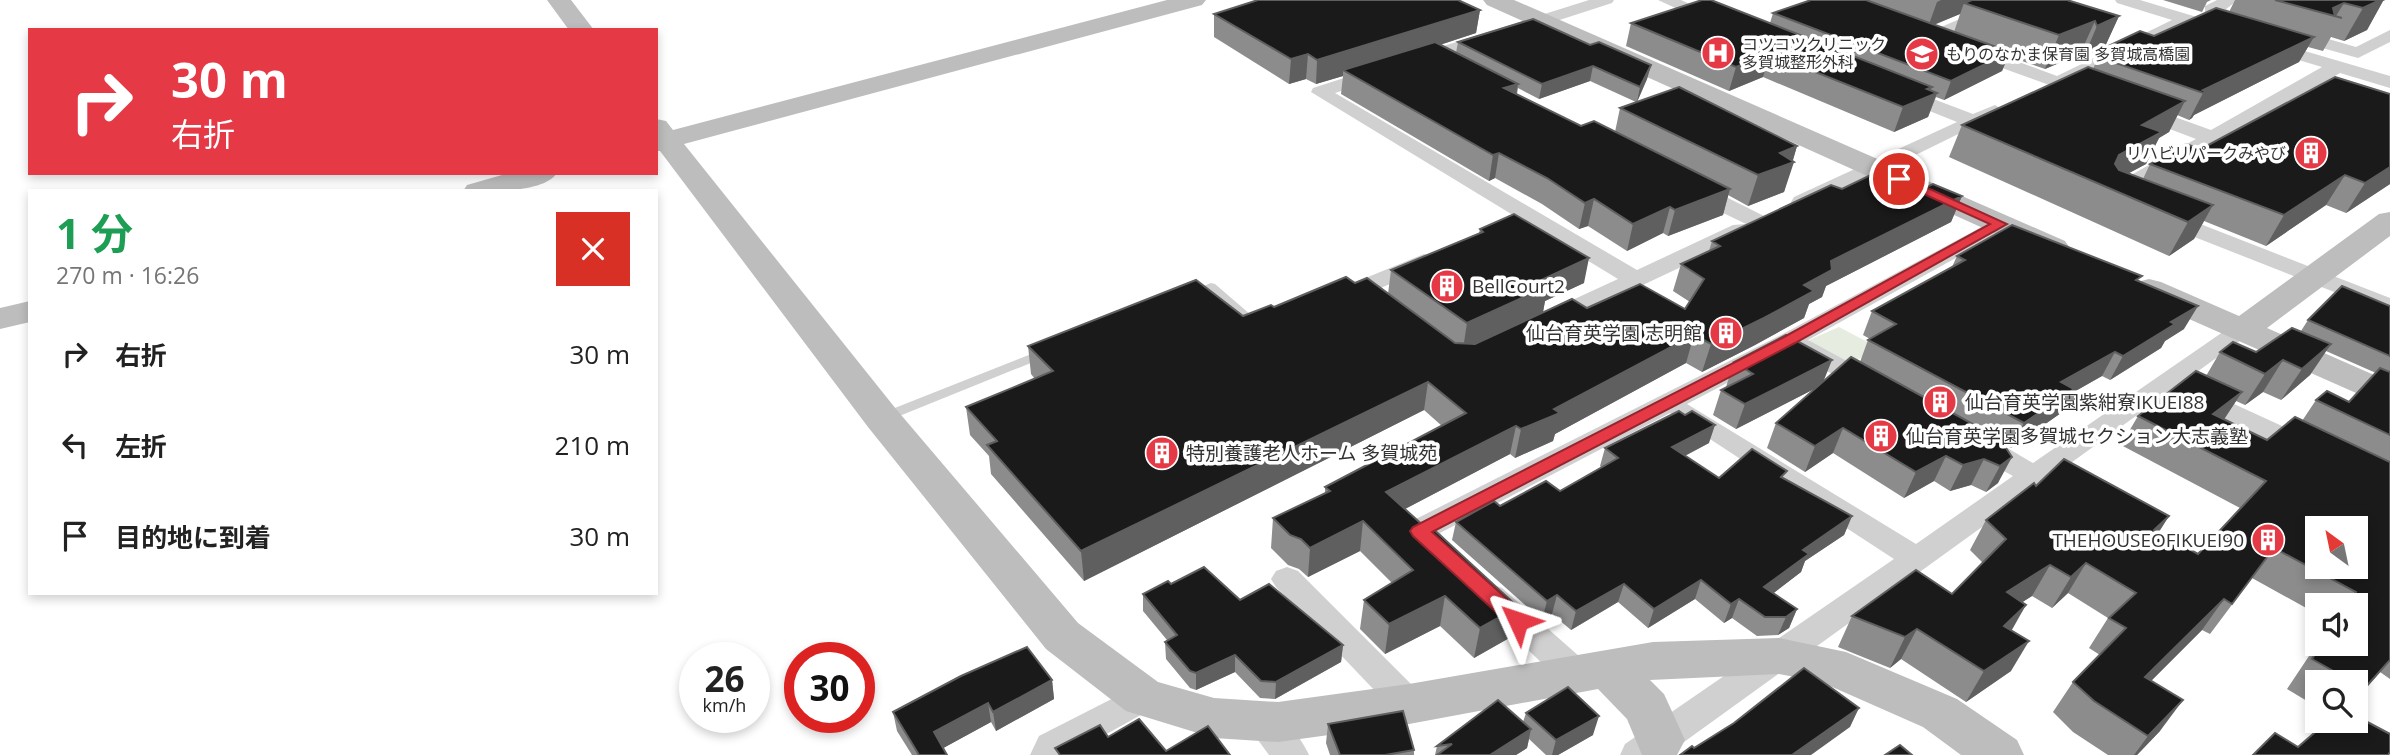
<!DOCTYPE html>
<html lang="ja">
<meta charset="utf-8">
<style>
body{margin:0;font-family:"Open Sans","Noto Sans JP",sans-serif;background:#f6f6f6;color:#222;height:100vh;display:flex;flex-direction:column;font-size:26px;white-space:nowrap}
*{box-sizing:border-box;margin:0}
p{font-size:23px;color:#767676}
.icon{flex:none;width:38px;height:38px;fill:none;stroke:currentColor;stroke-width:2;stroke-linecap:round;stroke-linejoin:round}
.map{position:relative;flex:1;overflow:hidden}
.drawer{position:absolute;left:28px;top:189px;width:630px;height:406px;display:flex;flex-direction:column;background:#fff;border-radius:0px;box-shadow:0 4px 10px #0003}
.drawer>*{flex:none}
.top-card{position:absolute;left:28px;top:28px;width:630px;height:147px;border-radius:0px;box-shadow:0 4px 10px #0003;background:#e63946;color:#fff;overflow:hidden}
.needle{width:46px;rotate:327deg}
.controls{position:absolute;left:2305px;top:516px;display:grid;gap:14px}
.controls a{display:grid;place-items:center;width:63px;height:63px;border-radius:0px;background:#fff;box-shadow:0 4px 10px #0003;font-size:35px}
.speed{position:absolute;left:679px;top:642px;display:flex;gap:14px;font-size:35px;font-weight:700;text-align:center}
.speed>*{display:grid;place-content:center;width:91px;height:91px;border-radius:50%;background:#fff;box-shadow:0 4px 10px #0003;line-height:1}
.speed small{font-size:18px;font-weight:400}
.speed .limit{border:10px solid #d22;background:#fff;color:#111}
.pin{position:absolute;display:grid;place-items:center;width:60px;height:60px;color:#fff;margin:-30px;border:4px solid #fff;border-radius:50%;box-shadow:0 2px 7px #0007}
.me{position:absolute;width:77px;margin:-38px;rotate:312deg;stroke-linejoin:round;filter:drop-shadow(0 0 5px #0008)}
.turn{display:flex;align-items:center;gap:24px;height:147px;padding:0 28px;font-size:32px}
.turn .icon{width:91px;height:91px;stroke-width:2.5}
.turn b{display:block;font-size:49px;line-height:60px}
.round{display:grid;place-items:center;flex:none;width:74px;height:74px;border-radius:0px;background:#f6f6f6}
.overview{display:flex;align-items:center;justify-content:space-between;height:119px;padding:0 28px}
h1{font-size:42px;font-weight:700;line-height:52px;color:#1e9e55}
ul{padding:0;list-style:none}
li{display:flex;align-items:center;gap:21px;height:91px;padding:0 28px}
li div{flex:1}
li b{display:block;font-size:26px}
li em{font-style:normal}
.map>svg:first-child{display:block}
.green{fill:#e6ecdf}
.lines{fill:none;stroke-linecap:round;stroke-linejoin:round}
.lane{fill:#d0d0d0;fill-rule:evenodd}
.street{fill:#d0d0d0;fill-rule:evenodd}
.secondary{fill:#bdbdbd;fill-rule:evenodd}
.wall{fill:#8c8c8c;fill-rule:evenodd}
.shaded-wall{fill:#5f5f5f}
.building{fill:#1a1a1a;stroke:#5f5f5f;stroke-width:2;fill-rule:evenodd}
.route{fill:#e63946;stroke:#96252e;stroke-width:2}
.labels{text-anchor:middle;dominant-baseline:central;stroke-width:7;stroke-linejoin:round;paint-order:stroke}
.far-poi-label{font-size:16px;fill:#333;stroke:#fff;text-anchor:start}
.poi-label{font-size:19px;fill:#333;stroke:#fff;text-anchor:start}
</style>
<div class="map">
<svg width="2390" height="755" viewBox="0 0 2390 755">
<rect width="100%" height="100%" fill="#fff"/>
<path class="green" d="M1839,327L1879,348L1848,365L1812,346L1809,340Z"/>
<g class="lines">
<g class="lane">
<path d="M1211,283L1215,284L1251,315L1253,317L1251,319H1243L1210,291L1191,297L1185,294Z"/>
<path d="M1044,349L1048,350L1050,353L1048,356L887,421H877L876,418L877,415Z"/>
</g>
<g class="street">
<path d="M1589,0H1614L1612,3L1424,64H1412L1409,60L1412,56Z"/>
<path d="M1658,0H1681L1722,19L1720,23H1708Z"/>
<path d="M2004,0H2027L1935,40L1929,41L1920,36Z"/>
<path d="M2115,0H2140L2200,18L2203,22L2194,27L2188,26L2074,82L2083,88L2074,94L1966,55L1963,51L1972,46L1978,47L2057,76L2172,20L2117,3Z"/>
<path d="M2217,0H2238L2226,9L2253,20L2245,25L2205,14V6Z"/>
<path d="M2390,30V42L2358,58L2319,47L2316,43L2325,38L2356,47Z"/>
<path d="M2271,41L2390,76V88L2340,73L2120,200H2104L2101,195L2104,190L2196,139L2133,115L2130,111L2133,107H2147L2211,130L2322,67L2265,50L2262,46L2265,42Z"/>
<path d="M1375,68L1384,74L1382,78L1335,93L1637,270L1733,225L1746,224L1686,195L1683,190L1686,185H1702L1766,217L1769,222L1758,229L1750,227L1752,230L1749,235L1560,324H1542L1539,319L1542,314L1618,279L1311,92L1313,88Z"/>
<path d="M1899,86L1973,114L1995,105L2005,111L1810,207H1794L1791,202L1794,197L1957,122L1892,96L1890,92L1892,88Z"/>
<path d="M2167,211L2390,298V314L2159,223L2156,218Z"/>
<path d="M2000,217L2011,224L2008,229L1808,340L1880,379L1884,385L1880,391H1862L1790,350L1687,404L1916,544L2013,476L1968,452L1964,445L1968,438C1990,433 2014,453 2033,463L2233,325H2251L2255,330L1666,755H1620L1625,744L1894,559L1670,413L1440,533L1454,549L1450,557C1430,563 1414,548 1404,531L1408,523L1781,335Z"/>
<path d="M1424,254L1432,256L1436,261L1432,266L1376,290L1387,301L1384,306H1366L1347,289L1351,284Z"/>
<path d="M2197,387L2317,442L2321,449L2317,456L2307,458L2297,456L2188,401L2184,395L2188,389Z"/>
<path d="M1287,567L1298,571L1421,694L1426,704L1421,714L1409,718L1397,714L1276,587L1271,579L1276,571Z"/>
<path d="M1491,584L1502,588L1589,665L1594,675L1589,685L1577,689L1565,685L1480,604L1475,596L1480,588Z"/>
<path d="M1143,683L1155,687L1160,697L1155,707L1069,755H1030L1039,736Z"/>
<path d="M1262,707C1282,713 1300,736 1309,755H1269L1244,721L1250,711Z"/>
</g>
<g class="secondary">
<path d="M547,0H571L594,30H569Z"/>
<path d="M1167,0H1206L1202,5L684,144L896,409L1078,623L1158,682L1214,698L1278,702L1409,684L1653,642L1779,638L1846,652L1957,699L2017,740L2024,755H1961L1923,727L1821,682L1779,674L1650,680L1664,694L1685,740L1677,755H1642L1627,719L1598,689L1409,724L1278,742L1214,738L1126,711L1046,649L868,427L660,151H656V119L666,121L673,130Z"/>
<path d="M1483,0H1514L2065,241L2070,248L2065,255L2054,258L2043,255L1487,5Z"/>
<path d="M509,173H557C543,194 486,191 463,191L467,185Z"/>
<path d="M2390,212V236L2267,328L2390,382V408L2137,296L2132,289L2137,282L2149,279L2161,282L2239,316L2379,214Z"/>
<path d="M30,301V322L0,329V308Z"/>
</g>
</g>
<g class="wall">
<path d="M1811,0H2067L2119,16L2104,48L2154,36L2229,12L2235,0H2385L2383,1L2367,30L2344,41L2331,37L2323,51L2308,47L2299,62L2194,115L2192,118L2189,120L2177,115L2169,132L2159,138L2146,164L2129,173L2143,179L2150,164L2390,94V184L2346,213L2326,205L2266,246L2204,221L2194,239L2169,256L1949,157L1962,125L2093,69L2101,50L2083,59L2080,54L2045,69L2008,56L2002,71L1944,100L1936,97L1928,117L1894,132L1763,77L1729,91L1626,46L1631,23H1770L1773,13ZM1960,14L1954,32L1934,25Z"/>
<path d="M2163,0H2211L2207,2L2202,12Z"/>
<path d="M1480,10L1476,33L1440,45L1456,53L1458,42L1590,45L1651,65L1647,79L1637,102L1797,146L1784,192L1748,206L1728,195L1723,215L1668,236L1663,233L1627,251L1588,226L1579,229L1542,204L1495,178L1489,181L1341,94L1343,76L1316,84L1306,79L1289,84L1214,37V14ZM1590,81L1636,102L1620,108L1615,132L1581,126L1517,94L1518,88L1539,99Z"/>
<path d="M1927,187L1962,196L1951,222L1826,286L1822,297L1809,304L1804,318L1755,345L1702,372L1686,363L1555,434L1553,441L1515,458L1510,454L1405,509L1511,637L1474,658L1440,626L1385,654L1360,629L1364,600L1392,583L1360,551L1308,577L1299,569L1288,565L1271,548L1273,518L1325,493V487L1442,426L1424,410L1084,581L991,474L989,456L970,435L966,407L1035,379L1031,374L1028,346L1243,316L1355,283L1388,294L1391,270L1479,233L1480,229L1584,283L1545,301L1543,312L1587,308L1685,309L1690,302L1673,291L1681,264L1709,251L1712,241L1842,189Z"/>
<path d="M1957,256L2139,282L2184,329L2165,341L2161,348L2110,380L2102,376L2072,393L2061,413L2011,448L2003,444L1998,483L1986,492L1971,485L1950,491L1934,481L1904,498L1833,453L1805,472L1767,448L1776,423L1814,389L1736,429L1713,415L1721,390L1727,387H1726L1734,362L1824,380L1860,362L1868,340L1870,339L1863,335L1872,311L1952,267Z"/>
<path d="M2390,306V679L2380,672L2356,700V682H2317V707L2287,689L2317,644H2356V606H2317V614L2252,578L2210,634L2202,630L2151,681L2160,731L2137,755H2108L2073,732L2053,712L2073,682L2100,655L2089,648L2108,618L2068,593L2052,608L2032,596L2022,602L2011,631V671L1966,702L1901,659L1890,668L1838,647L1852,616L1952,594L1983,563L1970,550L1986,520L2036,486L2169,516L2158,533L2198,554L2240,508L2121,445L2138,416L2206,376L2220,352H2256L2301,331L2308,320ZM2326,351L2376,373L2349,402L2316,400L2302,421L2267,440L2224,419L2236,401L2245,405L2263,392L2281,400L2310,375Z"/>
<path d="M1709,443L1685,456L1719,478L1784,479L1852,516L1844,535L1805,561L1801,572L1773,593L1797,609L1789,628L1778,635L1757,636L1732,618L1724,623L1695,599L1648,628L1618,602L1571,630L1552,614L1542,620L1452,540L1456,522L1500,506L1560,491L1601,467L1600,466L1605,448Z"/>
<path d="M1143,594L1240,600L1343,645L1341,662L1275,699L1260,698L1235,672L1196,690L1190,688L1166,659L1165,642L1167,640L1143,611Z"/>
<path d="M1052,680L1054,699L996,731L991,722L943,748L947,755H912L897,731L893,712Z"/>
<path d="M1526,713L1593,735L1558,755H1546L1529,739L1527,748L1516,755H1435L1437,746L1523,722Z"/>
<path d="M1328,724L1414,750V755H1330L1326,743Z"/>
</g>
<g class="shaded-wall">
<path d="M1941,0H1993L1964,3L1960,14L1928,27L1937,2Z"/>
<path d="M2359,0H2385L2383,1L2367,30L2344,41L2363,8Z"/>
<path d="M2344,3L2336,16L2329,15L2333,8Z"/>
<path d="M1480,10L1476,33L1350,74L1343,70V76L1316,84L1317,60Z"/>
<path d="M2119,16L2104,49L2083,59L2097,26Z"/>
<path d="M2095,21L2080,54L2045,69L2059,35Z"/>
<path d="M2314,37L2299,62L2194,115L2192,118L2189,120L2203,93V90Z"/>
<path d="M2010,52L2002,71L1944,100L1951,81Z"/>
<path d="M1308,54L1306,79L1289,84L1291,59Z"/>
<path d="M1770,54L1763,77L1729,91L1736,67Z"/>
<path d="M1651,65L1647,79L1637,102L1640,87Z"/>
<path d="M1593,66L1590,81L1539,99L1542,84Z"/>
<path d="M1518,84L1514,108L1504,88Z"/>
<path d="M1932,87L1928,97L1937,93L1928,117L1894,132L1903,107L1927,89Z"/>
<path d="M2185,101L2169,132L2159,138L2146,164L2105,186L2119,155L2142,125Z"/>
<path d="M1797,146L1792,163L1794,162L1784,192L1748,206L1758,175L1780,153Z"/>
<path d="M1499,153L1495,178L1489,181L1493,155Z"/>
<path d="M2390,167V184L2346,213L2365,183Z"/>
<path d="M2345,175L2326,205L2266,246L2284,215Z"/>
<path d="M1730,189L1723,215L1668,236L1675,210Z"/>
<path d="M1962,196L1951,222L1826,286L1822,297L1809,304L1804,318L1755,345L1702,372L1711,344L1831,261Z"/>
<path d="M1594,199L1588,226L1579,229L1585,203Z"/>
<path d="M2213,205L2194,239L2169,256L2188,222Z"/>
<path d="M1670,207L1663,233L1627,251L1633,224Z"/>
<path d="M1589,258L1584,283L1545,301L1543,312L1463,349L1467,323L1539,281Z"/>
<path d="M2198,306L2184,329L2165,341L2161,348L2110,380L2123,356L2171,322Z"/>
<path d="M1694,335L1686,363L1555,434L1553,441L1515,458L1521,429L1554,409Z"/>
<path d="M2331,344L2310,375L2281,400L2302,369Z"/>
<path d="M2115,352L2102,376L2072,393L2061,413L2011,448L2024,423L2061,382Z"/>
<path d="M1832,360L1822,385L1736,429L1745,404Z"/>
<path d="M2283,360L2263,392L2245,405L2265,374Z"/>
<path d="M1428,382L1424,410L1084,581L1081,551Z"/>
<path d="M2242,392L2223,421L2213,414Z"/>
<path d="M1715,425L1709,443L1667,465L1672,447Z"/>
<path d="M1516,426L1510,454L1382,521L1386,492Z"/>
<path d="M1843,428L1833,453L1805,472L1815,446Z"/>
<path d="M1946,456L1934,481L1904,498L1916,472Z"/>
<path d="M2012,457L1998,483L1986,492L2000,466Z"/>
<path d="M1984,459L1971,485L1950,491L1963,465Z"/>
<path d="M1852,516L1844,535L1805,561L1801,572L1757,606L1764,587L1803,550Z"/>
<path d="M2169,516L2150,546L2154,530Z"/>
<path d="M1363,521L1360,551L1308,577L1310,548Z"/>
<path d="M2086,563L2068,593L2052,608L2071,577Z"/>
<path d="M2050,565L2032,596L1990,623L2007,592Z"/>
<path d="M1701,580L1695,599L1648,628L1654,609Z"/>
<path d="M1624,584L1618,602L1571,630L1576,611Z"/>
<path d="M1557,595L1552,614L1542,620L1547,601Z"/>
<path d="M1445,596L1440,626L1385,654L1389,624Z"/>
<path d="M1739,599L1732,618L1724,623L1731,604Z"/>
<path d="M2224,599L2202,630L2124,708L2145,677Z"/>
<path d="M2026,605L2009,635L2004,626Z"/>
<path d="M1518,607L1511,637L1474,658L1480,628Z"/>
<path d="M1797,609L1789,628L1778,635L1786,617Z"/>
<path d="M1917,629L1901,659L1890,668L1905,637Z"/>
<path d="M2029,641L2011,671L1966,702L1984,671Z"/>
<path d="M1343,645L1341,662L1275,699L1276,682Z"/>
<path d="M1235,655V672L1196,690V673Z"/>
<path d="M1052,680L1054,699L996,731L993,712Z"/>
<path d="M2183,700L2160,731L2137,755H2134L2148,736Z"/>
<path d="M988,703L991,722L938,751L934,732Z"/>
<path d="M1859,708L1850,727L1811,755H1792Z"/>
<path d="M1599,716L1593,735L1558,755H1552L1556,740Z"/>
<path d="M1531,729L1527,748L1516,755H1490Z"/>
</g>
<g class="building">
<path d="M1258,0H1458L1480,10L1317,60L1308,54L1291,59L1214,14Z"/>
<path d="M1702,0H1711L1932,87L1927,89L1937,93L1903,107L1770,54L1736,67L1631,23Z"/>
<path d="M1811,0H1866L2010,52L1951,81L1773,13Z"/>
<path d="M1972,0H2067L2119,16L2097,26L2095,21L2059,35L1964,3Z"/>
<path d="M2275,0H2380L2363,8L2344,3L2333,8L2335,16L2342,18Z"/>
<path d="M2216,8L2314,37L2203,90L2206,91L2203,93L2107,60L2102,49L2140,31L2154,36Z"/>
<path d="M1533,19L1590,45L1599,42L1651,65L1640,87L1593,66L1542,84L1458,42Z"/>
<path d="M1435,42L1518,84L1504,88L1581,126L1594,121L1730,189L1675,210L1670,207L1633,224L1594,199L1585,203L1547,178L1499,153L1493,155L1343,70Z"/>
<path d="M2088,67L2185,101L2142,125L2162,132L2119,155L2115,164L2119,170L2213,205L2188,222L1962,125Z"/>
<path d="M2335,77L2390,94V167L2365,183L2345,175L2284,215L2150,164L2186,144L2201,149Z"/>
<path d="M1679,87L1797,146L1780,153L1794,162L1758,175L1620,108Z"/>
<path d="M1885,168L1927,187L1933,184L1962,196L1831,261L1832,270L1804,285L1814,291L1764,318L1711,344L1694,335L1554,409L1560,413L1521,429L1516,426L1386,492L1426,528L1430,526L1518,607L1480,628L1445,596L1389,624L1364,600L1413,570L1363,521L1310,548L1301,539L1290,535L1273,518L1330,491L1325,487L1466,413L1428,382L1081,551L987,445L997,441L966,407L1053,371L1028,346L1196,280L1243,316L1271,305L1274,307L1346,277L1355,283L1367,278L1455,343L1475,344L1572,299L1587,308L1640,284L1685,309L1704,279L1681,264L1720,246L1712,241L1831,185L1842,189Z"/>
<path d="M1514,214L1589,258L1539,281L1548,286L1467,323L1391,270L1483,232L1480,229Z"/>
<path d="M2012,225L2142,276L2136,280L2198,306L2171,322L2175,324L2123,356L2115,352L2061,382L2074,389L2024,423L1868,340L1896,324L1872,311L1965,260L1957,256Z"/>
<path d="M2342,286L2390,306V356L2308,320Z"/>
<path d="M2292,328L2331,344L2302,369L2283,360L2265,374L2220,352L2233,342L2256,352Z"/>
<path d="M1786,335L1832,360L1745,404L1721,390L1753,374L1734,362Z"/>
<path d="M1851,357L2000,439L2012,457L2000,466L1984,459L1963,465L1946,456L1916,472L1843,428L1815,446L1776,423Z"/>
<path d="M2380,368L2390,372V435L2316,400L2327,391L2349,402Z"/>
<path d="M2196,371L2242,392L2213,414L2267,440L2295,417L2390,462V660L2364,689L2356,684V682H2353L2312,659L2321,644H2356V606H2347L2356,592L2274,548L2232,604L2224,599L2145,677L2183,700L2148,736L2094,701L2073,682L2126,628L2109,618L2136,593L2086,563L2071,577L2050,565L2007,592L2026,605L2004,626L2029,641L1984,671L1917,629L1905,637L1852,616L1916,570L1952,594L2006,539L1986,520L2034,483L2036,486L2064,459L2169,516L2154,530L2198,554L2266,481L2138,416ZM2317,528H2356V567H2317Z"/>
<path d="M1679,411L1685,415L1692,411L1715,425L1672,447L1719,478L1752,449L1787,471L1781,477L1852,516L1803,550L1809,554L1764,587L1797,609L1786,617H1765L1739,599L1731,604L1701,580L1654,609L1624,584L1576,611L1557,595L1547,601L1456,522L1494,501L1500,506L1546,481L1560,491L1618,458L1605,448Z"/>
<path d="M1204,567L1240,600L1269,584L1343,645L1276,682L1261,681L1235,655L1196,673L1190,671L1165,642L1177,635L1143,594L1168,581L1171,584Z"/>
<path d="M1027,647L1052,680L993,712L988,703L934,732L947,755H919L893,712L961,676Z"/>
<path d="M1804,668L1859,708L1792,755H1680L1692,746L1694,748L1734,723Z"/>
<path d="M1568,687L1599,716L1556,740L1526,713Z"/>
<path d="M1498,700L1531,729L1490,755H1437L1452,744L1437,746Z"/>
<path d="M1403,711L1414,750L1385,755H1340L1328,724Z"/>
<path d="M2356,716L2390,734V752L2388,755H2253L2275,733L2298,747L2328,721H2356Z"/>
<path d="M1139,719L1166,751L1208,726L1230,755H1060L1055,748L1100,725L1108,737Z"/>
<path d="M1900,745L1912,755H1885Z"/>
</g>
<path class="route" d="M1899,175L2007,224L1795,343L1432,532L1525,615L1528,621L1525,626H1511L1413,536L1410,531L1413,527L1784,337L1990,224L1895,181L1893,179Z"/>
<defs>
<symbol id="hospital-disc" viewBox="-11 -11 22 22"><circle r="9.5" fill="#e63946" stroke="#fff"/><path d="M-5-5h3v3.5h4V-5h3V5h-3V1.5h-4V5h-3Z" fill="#fff"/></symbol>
<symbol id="school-disc" viewBox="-11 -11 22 22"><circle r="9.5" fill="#e63946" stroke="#fff"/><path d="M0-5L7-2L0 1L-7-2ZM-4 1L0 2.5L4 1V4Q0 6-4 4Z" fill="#fff"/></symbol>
<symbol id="building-disc" viewBox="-11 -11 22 22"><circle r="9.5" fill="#e63946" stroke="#fff"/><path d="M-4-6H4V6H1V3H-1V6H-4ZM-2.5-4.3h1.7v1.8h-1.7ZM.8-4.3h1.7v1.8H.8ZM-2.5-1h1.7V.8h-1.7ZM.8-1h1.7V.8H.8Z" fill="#fff"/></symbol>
</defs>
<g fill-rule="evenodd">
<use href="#hospital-disc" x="1699" y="34" width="38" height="38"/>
<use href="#school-disc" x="1903" y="35" width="38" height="38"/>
<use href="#building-disc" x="2292" y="134" width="38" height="38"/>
<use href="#building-disc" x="1428" y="267" width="38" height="38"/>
<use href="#building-disc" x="1707" y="314" width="38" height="38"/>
<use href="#building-disc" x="1921" y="383" width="38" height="38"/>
<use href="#building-disc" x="1862" y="417" width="38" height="38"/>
<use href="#building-disc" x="1143" y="434" width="38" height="38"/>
<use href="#building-disc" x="2249" y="521" width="38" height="38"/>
</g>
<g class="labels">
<g class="far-poi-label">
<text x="1742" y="44">コツコツクリニック<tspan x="1742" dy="18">多賀城整形外科</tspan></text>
<text x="1946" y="54">もりのなかま保育園 多賀城高橋園</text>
<text x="2286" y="153" text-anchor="end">リハビリパークみやび</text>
</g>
<g class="poi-label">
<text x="1472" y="286">BellCourt2</text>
<text x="1702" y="333" text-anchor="end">仙台育英学園 志明館</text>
<text x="1965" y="402">仙台育英学園紫紺寮IKUEI88</text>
<text x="1906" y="436">仙台育英学園多賀城セクション大志義塾</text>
<text x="1186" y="453">特別養護老人ホーム 多賀城苑</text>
<text x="2244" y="540" text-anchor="end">THEHOUSEOFIKUEI90</text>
</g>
</g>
</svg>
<div class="controls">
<a><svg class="needle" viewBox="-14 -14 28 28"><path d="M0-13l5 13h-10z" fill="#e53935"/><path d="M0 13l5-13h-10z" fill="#767676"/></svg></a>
<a><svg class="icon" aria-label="sound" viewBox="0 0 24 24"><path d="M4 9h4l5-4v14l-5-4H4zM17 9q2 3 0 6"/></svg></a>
<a><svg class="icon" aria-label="search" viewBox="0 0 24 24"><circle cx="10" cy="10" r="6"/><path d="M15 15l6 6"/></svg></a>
</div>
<div class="speed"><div>26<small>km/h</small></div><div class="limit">30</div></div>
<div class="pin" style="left:1899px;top:179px;background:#d93025"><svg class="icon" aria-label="arrive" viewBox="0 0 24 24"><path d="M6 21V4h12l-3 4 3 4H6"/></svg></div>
<svg class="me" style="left:1518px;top:621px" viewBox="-20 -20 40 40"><path d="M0-17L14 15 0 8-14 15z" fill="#e63946" stroke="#fff" stroke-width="4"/></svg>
<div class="top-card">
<div class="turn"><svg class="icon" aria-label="right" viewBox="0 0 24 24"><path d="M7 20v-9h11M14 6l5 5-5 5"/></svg><div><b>30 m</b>右折</div></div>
</div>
<section class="drawer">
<div class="overview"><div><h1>1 分</h1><p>270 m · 16:26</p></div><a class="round" style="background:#d93025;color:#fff"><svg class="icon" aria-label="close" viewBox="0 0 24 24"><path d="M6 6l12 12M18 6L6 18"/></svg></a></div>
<ul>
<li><svg class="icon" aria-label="right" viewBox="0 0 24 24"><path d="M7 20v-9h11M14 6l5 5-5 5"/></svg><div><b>右折</b></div><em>30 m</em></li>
<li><svg class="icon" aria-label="left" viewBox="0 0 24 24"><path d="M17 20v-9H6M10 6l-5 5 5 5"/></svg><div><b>左折</b></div><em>210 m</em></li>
<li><svg class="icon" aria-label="arrive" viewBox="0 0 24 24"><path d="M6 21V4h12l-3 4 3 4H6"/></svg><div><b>目的地に到着</b></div><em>30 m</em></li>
</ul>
</section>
</div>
